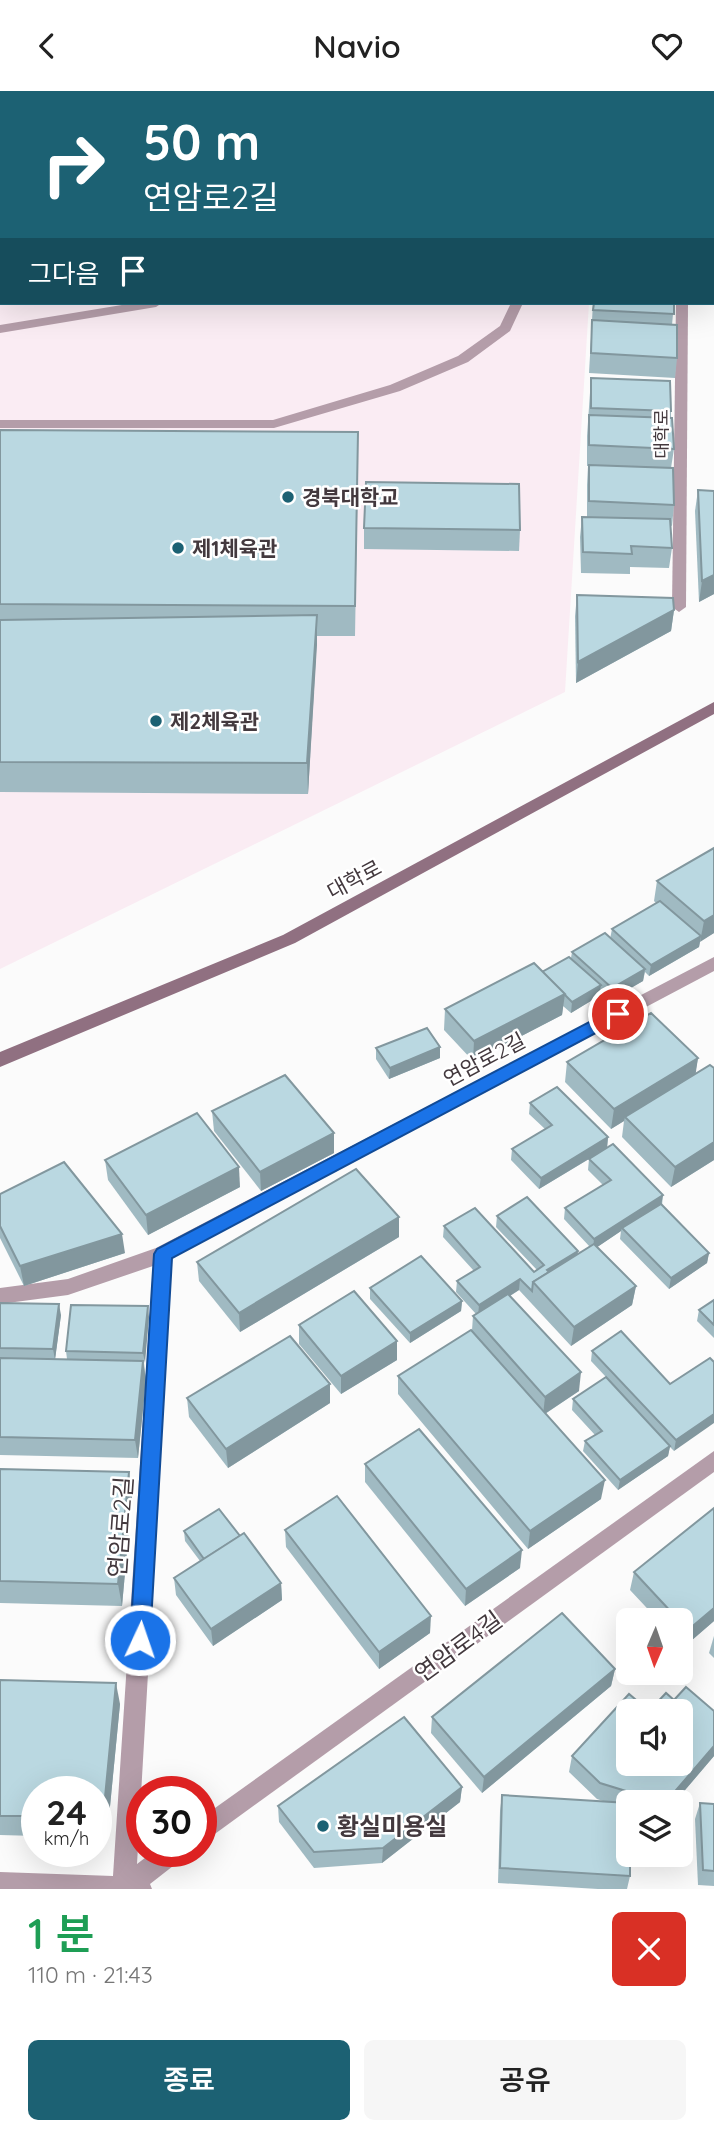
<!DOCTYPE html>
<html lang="ko">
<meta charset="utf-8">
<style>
body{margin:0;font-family:Quicksand,"Noto Sans KR",sans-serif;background:#f6f6f6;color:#222;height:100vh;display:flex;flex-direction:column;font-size:26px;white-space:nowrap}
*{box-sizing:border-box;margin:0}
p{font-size:23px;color:#767676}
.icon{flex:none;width:38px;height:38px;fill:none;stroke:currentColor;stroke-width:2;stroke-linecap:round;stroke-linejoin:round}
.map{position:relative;height:1798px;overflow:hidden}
.drawer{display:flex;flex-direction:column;background:#fff;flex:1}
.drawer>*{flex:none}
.banner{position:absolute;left:0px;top:0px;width:714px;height:214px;box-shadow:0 7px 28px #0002;background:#1c6173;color:#fff;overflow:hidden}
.needle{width:46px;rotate:182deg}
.buttons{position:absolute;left:616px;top:1517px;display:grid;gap:14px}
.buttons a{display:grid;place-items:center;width:77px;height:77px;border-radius:10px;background:#fff;box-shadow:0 7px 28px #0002;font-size:35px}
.speed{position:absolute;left:21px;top:1685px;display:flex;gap:14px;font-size:35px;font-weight:700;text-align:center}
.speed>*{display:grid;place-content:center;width:91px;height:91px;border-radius:50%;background:#fff;box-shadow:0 7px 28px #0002;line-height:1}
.speed small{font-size:18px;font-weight:400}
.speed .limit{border:10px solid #d22;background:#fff;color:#111}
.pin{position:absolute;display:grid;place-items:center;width:60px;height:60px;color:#fff;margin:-30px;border:4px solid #fff;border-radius:50%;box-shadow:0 2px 7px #0007}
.me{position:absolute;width:77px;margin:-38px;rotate:3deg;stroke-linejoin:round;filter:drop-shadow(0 0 5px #0008)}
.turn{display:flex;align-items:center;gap:24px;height:147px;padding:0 28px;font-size:32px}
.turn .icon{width:91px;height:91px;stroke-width:2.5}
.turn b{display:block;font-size:49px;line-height:60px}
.then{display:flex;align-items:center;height:66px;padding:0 28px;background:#0003;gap:14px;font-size:26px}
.round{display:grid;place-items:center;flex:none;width:74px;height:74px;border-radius:10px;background:#f6f6f6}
.headline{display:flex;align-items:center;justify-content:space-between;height:119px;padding:0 28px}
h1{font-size:42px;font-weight:600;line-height:52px;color:#1e9e55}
.action{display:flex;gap:14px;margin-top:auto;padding:14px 28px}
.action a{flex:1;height:80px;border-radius:10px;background:#1c6173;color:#fff;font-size:28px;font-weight:600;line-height:80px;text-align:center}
.action a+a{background:#f6f6f6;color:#222}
header{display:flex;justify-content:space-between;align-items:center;height:91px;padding:0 28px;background:#fff;font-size:32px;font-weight:600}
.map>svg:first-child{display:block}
.built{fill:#faecf3}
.green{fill:#edc6da}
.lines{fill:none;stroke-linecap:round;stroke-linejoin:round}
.lane{fill:#b49da9;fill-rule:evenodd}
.street{fill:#b49da9;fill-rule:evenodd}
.secondary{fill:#907081;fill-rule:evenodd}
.wall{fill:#a0bac2}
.shaded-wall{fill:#82979e}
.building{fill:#bad8e1;stroke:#82979e;stroke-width:2}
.route{fill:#1a73e8;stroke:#114b97;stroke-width:2}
.poi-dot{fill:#1c6173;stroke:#fff;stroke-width:2.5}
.labels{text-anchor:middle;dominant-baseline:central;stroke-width:5;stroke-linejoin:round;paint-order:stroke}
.far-street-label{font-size:18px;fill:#43393e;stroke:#fff}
.poi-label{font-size:21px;font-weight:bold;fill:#43393e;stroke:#fff;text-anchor:start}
.street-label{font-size:21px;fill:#43393e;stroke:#fff}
.near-street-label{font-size:24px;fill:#43393e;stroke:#fff}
.near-poi-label{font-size:24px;font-weight:bold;fill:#43393e;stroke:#fff;text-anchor:start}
</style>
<header><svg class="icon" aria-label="back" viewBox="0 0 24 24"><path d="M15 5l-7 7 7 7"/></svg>Navio<svg class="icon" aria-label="heart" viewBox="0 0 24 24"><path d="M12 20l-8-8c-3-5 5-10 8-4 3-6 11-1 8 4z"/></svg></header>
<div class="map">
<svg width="714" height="1798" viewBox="0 0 714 1798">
<rect width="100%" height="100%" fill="#fbfbfb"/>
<path class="built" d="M0,0L2,212H589L565,601L0,878Z"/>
<path class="green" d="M0,0H371V2H2L0,195Z"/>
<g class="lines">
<g class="lane">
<path d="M134,212H162L156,216L0,242V234Z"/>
<path d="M511,212H523L510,240L468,271L400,300L274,337H0V329H273L390,294L458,265L500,235Z"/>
</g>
<g class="street">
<path d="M482,0H494L495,2H483Z"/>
<rect x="712" y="113" width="2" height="8"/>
<path d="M676,212H688L686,516L679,521L672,516Z"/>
<path d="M714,866V880L172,1167L137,1773L154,1760H186L182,1768L150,1793L152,1798H0V1781L113,1785L153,1175L68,1204L0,1213V1197L68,1188L156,1157Z"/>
<path d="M714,1360V1381L201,1753V1727Z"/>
</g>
<path class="secondary" d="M714,611V623L295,852L0,976V961L283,844Z"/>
</g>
<g class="wall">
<path d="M702,0H714V65H712V17L714,16V11H712V2H703Z"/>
<path d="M593,212H674L672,234L677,267L675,287L589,282Z"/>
<path d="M591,287L671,320V327L674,358L671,377L674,414L672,435L670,434L672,457L669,477L630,476V483L581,482L580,446L582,426H587V394L588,375H587V345Z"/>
<path d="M0,339L358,371L355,545H317L308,703L0,701Z"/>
<path d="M698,399L714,400V503L699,511L695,420Z"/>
<path d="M364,437L520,439L519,460L364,458Z"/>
<path d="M577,504L674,519L671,540L576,592L575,525Z"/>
<path d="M714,757V842L700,850L699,856L649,885L645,881L643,890L610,909L600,899L599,905L571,922L563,915L562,924L473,970L444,939L445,918L542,881L571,867L572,861L610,848L612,838L656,812L654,810L657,790Z"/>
<path d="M440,956V967L389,988L376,968V957Z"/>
<path d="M698,967L695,983L714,977V974V1069L671,1096L622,1046L624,1030L611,1038L565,991L567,971Z"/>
<path d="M530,1012L608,1046L607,1057L663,1104L662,1114L709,1162L707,1172L669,1198L620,1148L621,1140L597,1156L636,1195L632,1214L571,1255L519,1199L510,1205L579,1300L545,1323L601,1408L528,1458L398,1303V1285L472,1239L473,1225L476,1223L456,1201L457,1190L474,1180L443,1146L444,1135L534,1181L537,1179L496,1136L497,1125L578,1160L577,1164L590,1156L564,1128L565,1117L603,1094L588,1079L589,1068L539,1098L511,1069L512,1058L545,1038L529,1023Z"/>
<path d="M212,1020L334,1042V1062L261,1100L214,1040Z"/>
<path d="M105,1069L240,1096L148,1144L108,1089Z"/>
<path d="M0,1103L125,1162L24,1195L0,1147Z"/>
<path d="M399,1146L240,1241L199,1190L197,1171Z"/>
<path d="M370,1197L462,1210L461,1220L410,1252L370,1208Z"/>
<path d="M714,1209V1247L697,1230L699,1219Z"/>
<path d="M0,1212L61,1224L55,1268H67L66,1260L149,1226L144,1272L146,1289L138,1367L0,1364Z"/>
<path d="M299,1234L397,1250V1269L341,1303L299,1253Z"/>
<path d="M592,1260L670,1293L710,1267L674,1360L670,1356L668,1365L618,1399L583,1360L585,1350L595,1344L572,1319L573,1308L606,1286L591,1270Z"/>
<path d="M187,1307L330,1312L228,1377L189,1326Z"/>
<path d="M365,1373L520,1477L465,1515L365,1391Z"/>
<path d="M0,1378L132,1404L122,1515L0,1512Z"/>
<path d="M285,1439L430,1542L379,1578L286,1456Z"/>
<path d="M184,1440L281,1492L282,1509L213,1555L176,1504L174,1487L200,1470L185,1450Z"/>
<path d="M634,1481L714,1530L684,1556L681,1552V1530H659L630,1499Z"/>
<path d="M714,1545V1567L709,1562Z"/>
<path d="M615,1578L611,1595L482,1702L431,1642L432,1626Z"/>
<path d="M0,1589L120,1613L107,1746H96V1701H37V1745L0,1744Z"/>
<path d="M674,1609L714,1620V1665L674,1712H628V1764L630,1785L627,1798H598L498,1792L500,1720L502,1704L606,1711L597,1708L569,1681L572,1665L628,1673Z"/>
<path d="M462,1696L460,1711L382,1772L314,1777L279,1731L278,1715Z"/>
<path d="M700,1712L714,1713V1795L698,1794L695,1728Z"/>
</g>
<g class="shaded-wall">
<path d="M535,0H594L535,2Z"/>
<rect x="712" y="0" width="2" height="11"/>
<rect x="712" y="46" width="2" height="19"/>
<path d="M714,484V503L699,511L702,490Z"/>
<path d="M674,519L671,540L576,592L578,571Z"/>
<path d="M317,524V554L308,703L307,672Z"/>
<path d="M714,824V842L700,851L704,830Z"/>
<path d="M701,845L699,856L649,885L651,874Z"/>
<path d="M645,878L643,890L610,909L612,897Z"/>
<path d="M601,894L599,905L571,922L572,911Z"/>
<path d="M565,903L562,924L473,970L474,950Z"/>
<path d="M440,956V967L389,988L390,977Z"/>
<path d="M698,967L695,987L625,1026L624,1030L611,1038L614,1018Z"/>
<path d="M334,1042V1062L261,1100L260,1081Z"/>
<path d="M608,1046L607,1057L539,1098L541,1087Z"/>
<path d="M714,1051V1069L671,1096L675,1076Z"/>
<path d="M239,1076L240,1096L148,1144L146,1124Z"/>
<path d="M663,1104L661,1115L622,1137L621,1140L593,1159L594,1148Z"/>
<path d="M399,1126V1146L240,1241L239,1222Z"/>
<path d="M122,1143L125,1162L24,1195L20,1175Z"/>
<path d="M578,1160L576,1170L545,1190L547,1179Z"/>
<path d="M709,1162L707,1172L669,1198L671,1187Z"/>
<path d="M520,1188L519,1199L478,1225L479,1214Z"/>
<path d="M636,1195L632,1214L571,1255L574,1236Z"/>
<path d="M462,1210L461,1220L410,1252V1242Z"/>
<path d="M59,1213L61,1224L55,1269L53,1258Z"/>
<path d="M148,1215L149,1226L145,1272L143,1262Z"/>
<path d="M397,1250V1269L341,1303V1285Z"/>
<path d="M143,1270L146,1289L138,1367L135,1349Z"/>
<path d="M581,1281L579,1300L543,1324L545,1306Z"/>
<path d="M330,1293V1312L228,1377L226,1358Z"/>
<path d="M714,1323V1332L674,1360L676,1349Z"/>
<path d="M670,1355L668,1365L618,1399L620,1389Z"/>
<path d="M129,1381L132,1404L122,1515L118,1493Z"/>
<path d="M605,1389L601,1408L528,1458L530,1440Z"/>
<path d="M522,1459L520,1477L465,1515L466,1498Z"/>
<path d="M281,1492L282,1509L213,1555L211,1538Z"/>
<path d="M714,1517V1530L684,1556L688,1539Z"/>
<path d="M431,1525L430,1542L379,1578V1561Z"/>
<path d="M615,1578L611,1595L482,1702L484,1686Z"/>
<path d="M116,1592L120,1613L107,1746L103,1727Z"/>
<path d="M714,1655V1665L674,1712H665Z"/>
<path d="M462,1696L460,1711L382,1772L383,1757Z"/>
</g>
<g class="building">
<path d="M362,0H475L477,2H361Z"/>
<path d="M553,0H607L608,2H548L547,1Z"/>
<path d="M646,0H696L698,2H648Z"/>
<path d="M714,16V46H712V17Z"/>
<path d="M594,212H674V223L593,219Z"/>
<path d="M592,229L677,234V267L591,262Z"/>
<path d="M591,287L670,290L671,320L591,317Z"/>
<path d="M589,324L672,327L674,358L589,354Z"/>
<path d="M0,339L358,341L355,515L0,513Z"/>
<path d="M589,374L673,377L674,414L589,410Z"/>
<path d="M366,391L519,393L520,439L364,437Z"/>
<path d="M698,399L714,400V484L702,490Z"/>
<path d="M582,426L670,428L672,457L631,455L632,463L583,461Z"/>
<path d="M577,504L673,507L674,519L578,571Z"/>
<path d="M317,524L307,672L0,671V529Z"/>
<path d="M714,757V824L704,830L657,790Z"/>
<path d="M660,810L701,845L651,874L612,838Z"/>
<path d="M605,842L645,878L612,897L572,861Z"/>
<path d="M569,866L601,894L572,911L542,881Z"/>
<path d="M534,872L565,903L474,950L445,918Z"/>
<path d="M651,922L698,967L614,1018L567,971Z"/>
<path d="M427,937L440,956L390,977L376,957Z"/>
<path d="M710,974L714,977V1051L675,1076L625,1026Z"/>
<path d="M285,984L334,1042L260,1081L212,1020Z"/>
<path d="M557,996L608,1046L541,1087L512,1058L552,1034L530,1012Z"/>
<path d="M197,1022L239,1076L146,1124L105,1069Z"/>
<path d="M613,1053L663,1104L594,1148L565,1117L611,1089L589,1068Z"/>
<path d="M64,1071L122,1143L20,1175L0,1135V1103Z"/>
<path d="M356,1078L399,1126L239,1222L197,1171Z"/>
<path d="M527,1106L578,1160L547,1179L549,1181L533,1191L532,1200L520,1188L479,1214L457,1190L480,1176L444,1135L475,1117L534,1181L544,1174L497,1125Z"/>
<path d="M661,1113L709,1162L671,1187L622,1137Z"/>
<path d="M594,1153L636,1195L574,1236L533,1191Z"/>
<path d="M421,1165L462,1210L410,1242L370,1197Z"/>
<path d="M354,1200L397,1250L341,1285L299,1234Z"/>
<path d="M508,1203L581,1281L545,1306L473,1225Z"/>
<path d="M714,1209V1234L699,1219Z"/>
<path d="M0,1212L59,1213L53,1258L0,1257Z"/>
<path d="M71,1214L148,1215L143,1262L66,1260Z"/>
<path d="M471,1239L605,1389L530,1440L398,1285Z"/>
<path d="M621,1240L670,1293L710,1267L714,1271V1323L676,1349L592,1260Z"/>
<path d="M290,1245L330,1293L226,1358L187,1307Z"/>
<path d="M0,1267L143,1270L135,1349L0,1346Z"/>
<path d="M606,1286L670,1355L620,1389L585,1350L602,1340L573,1308Z"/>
<path d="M419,1338L522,1459L466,1498L365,1373Z"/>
<path d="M0,1378L129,1381L118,1493L0,1490Z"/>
<path d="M337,1405L431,1525L379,1561L285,1439Z"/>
<path d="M714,1417V1517L688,1539L634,1481Z"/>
<path d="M219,1418L240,1445L204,1468L184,1440Z"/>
<path d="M244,1442L281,1492L211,1538L174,1487Z"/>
<path d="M562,1522L615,1578L484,1686L432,1626Z"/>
<path d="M0,1589L116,1592L103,1727L96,1726V1701H37V1725H0Z"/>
<path d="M686,1596L714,1620V1655L665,1712L600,1692L572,1665L629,1603L649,1620H628V1673H681V1620H649L666,1602L674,1609Z"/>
<path d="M404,1626L462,1696L383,1757L314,1761L278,1715Z"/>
<path d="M502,1704L628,1712V1764H630V1785L500,1777Z"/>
<path d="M700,1712L714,1713V1780L703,1779Z"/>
</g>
<path class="route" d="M618,916L626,923L624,927L172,1167L150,1549L147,1555L140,1558L133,1555L130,1549L154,1163L157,1158Z"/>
<g class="poi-dot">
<circle cx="288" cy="406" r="7"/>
<circle cx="178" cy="457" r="7"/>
<circle cx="156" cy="630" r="7"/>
<circle cx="323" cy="1735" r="7"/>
</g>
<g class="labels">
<g class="far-street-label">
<text transform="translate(661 343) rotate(-90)">대학로</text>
</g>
<g class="poi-label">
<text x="302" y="406">경북대학교</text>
<text x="192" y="457">제1체육관</text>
<text x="170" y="630">제2체육관</text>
</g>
<g class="street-label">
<text transform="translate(354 788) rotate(-28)">대학로</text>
<text transform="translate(484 968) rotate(-28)">연암로2길</text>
</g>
<g class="near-street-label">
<text transform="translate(120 1436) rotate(-86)">연암로2길</text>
<text transform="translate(458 1555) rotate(-36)">연암로4길</text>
</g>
<g class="near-poi-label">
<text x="337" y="1735">황실미용실</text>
</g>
</g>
</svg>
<div class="buttons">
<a><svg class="needle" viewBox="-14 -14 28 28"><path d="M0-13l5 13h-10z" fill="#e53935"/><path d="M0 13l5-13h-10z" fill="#767676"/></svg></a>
<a><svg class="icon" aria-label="sound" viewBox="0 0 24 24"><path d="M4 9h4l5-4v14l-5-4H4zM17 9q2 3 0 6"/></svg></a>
<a><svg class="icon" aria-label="layers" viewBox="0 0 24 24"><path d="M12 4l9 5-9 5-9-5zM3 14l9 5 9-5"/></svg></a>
</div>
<div class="speed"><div>24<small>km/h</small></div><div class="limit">30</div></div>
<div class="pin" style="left:618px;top:923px;background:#d93025"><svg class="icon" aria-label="arrive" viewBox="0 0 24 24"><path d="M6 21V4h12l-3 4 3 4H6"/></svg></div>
<svg class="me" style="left:140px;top:1549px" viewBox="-20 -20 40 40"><circle r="17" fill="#1a73e8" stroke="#fff" stroke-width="3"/><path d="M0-11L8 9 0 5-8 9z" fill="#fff"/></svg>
<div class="banner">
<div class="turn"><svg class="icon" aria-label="right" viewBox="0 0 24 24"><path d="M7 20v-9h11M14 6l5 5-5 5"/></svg><div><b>50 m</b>연암로2길</div></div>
<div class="then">그다음<svg class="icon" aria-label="arrive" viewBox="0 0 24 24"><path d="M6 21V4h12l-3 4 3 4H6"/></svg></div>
</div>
</div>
<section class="drawer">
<div class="headline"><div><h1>1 분</h1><p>110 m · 21:43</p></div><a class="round" style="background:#d93025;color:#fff"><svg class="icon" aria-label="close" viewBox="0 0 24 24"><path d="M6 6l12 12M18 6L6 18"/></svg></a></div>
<div class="action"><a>종료</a><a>공유</a></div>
</section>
